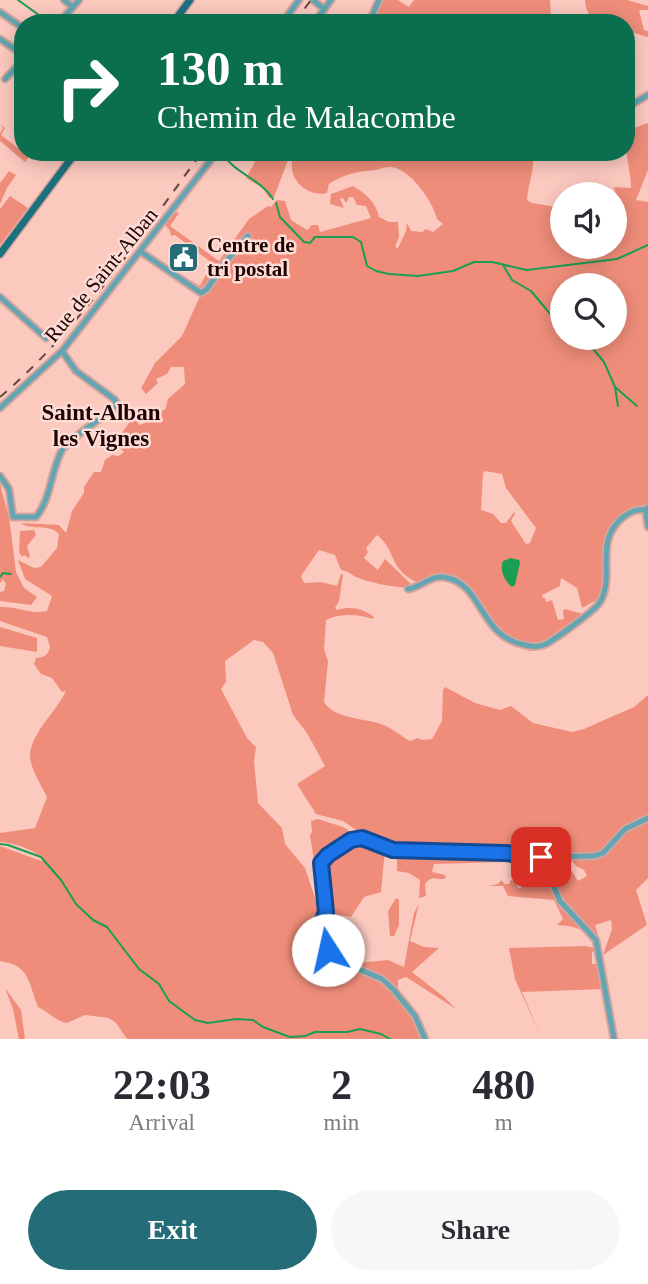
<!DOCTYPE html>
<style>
body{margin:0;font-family:Georgia,serif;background:#f7f7f7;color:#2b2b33;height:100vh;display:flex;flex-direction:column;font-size:26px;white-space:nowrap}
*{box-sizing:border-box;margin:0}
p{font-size:23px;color:#7c7c81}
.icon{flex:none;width:38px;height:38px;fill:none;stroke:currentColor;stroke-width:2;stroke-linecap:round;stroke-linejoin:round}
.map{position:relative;height:1039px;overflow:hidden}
.panel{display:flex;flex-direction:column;background:#fff;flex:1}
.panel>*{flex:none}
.hud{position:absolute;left:14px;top:14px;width:621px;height:147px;border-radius:28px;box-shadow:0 4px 18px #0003;background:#0b6e4f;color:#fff;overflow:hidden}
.fabs{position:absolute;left:550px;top:182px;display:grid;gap:14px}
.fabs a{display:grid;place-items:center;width:77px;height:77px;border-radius:50%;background:#fff;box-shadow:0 4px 18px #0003;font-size:35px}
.pin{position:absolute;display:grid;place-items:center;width:60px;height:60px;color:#fff;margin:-30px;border-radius:14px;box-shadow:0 4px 10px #0006}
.me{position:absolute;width:77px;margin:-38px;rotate:350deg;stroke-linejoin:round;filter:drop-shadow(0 0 5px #0008)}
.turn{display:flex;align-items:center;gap:24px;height:147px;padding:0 28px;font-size:32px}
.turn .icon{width:91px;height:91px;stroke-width:2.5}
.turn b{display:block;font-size:49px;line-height:60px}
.eta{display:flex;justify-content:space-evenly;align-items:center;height:119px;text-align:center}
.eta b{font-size:42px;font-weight:800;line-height:49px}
.action{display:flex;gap:14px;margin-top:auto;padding:14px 28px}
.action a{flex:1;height:80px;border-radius:42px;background:#256c79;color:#fff;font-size:28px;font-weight:800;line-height:80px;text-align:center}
.action a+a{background:#f7f7f7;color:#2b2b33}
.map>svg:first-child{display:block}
.green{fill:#ef8d7a;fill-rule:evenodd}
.water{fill:#199e52}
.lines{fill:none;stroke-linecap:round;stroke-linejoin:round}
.stream{stroke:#199e52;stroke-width:2}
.minor-casing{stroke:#d4a59d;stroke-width:9}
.major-casing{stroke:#d4a59d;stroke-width:10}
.minor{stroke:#63a5b2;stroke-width:5}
.major{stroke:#1d717f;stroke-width:7}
.rail{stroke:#694642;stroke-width:2;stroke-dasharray:9 9;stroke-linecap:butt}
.route-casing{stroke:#114b97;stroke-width:18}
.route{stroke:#1a73e8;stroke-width:12}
.labels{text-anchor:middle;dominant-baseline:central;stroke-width:5;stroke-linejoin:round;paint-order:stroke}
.poi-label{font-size:21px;font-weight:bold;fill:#1d0301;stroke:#fedbd4;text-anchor:start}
.street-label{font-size:21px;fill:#1d0301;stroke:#fedbd4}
.neighbourhood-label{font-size:23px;font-weight:bold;fill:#1d0301;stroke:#fedbd4}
</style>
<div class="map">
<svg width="648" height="1039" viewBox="0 0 648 1039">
<rect width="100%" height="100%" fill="#fcc9bf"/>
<g class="green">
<path d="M381,0H398L409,7L414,0H550L551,18L567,19V23H371Z"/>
<path d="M585,0H627L648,6V10H639L644,30L648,31V37L627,31L626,23C607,23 586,25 585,0Z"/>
<path d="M648,123V170L636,200L648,202V505L646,508C638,506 632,508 625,513C592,538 611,569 599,601L593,602L582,608L577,588L561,578L560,586L542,595L543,598H545L546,602L552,600L558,620L564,619L563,611L565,609L583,614L542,644L544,647L530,651L507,643L509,639C482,622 469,565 433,576C427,577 423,581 418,583C388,569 397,551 377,535L366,548L368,552L364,558L378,570L385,559L414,587C399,589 370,583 356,577C350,574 348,571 341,570L335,555L319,550L301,576L304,583L321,582L337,586L341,574L343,575L339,601L335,608L337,610C351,606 362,608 374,617L372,619C359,614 339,613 326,620L324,649L328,661L324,702C334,719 364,718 381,724C391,727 401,736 410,741L418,738L422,740L432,739L442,721L443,690L445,687L475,703L500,710L511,706L533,723L572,732L584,729L634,707L648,695V878L636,890L647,925L603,955L612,929L611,920L595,925L598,935L596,936L568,910L591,934L594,942C585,928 573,926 557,925L563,919L554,900L508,896L503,886H489L498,884L501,880L505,884H509L511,880L516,882L518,888H521L524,880L539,877L540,874L535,866V862L531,861L434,864L432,872L445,875L446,878C438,882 434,873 425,884L426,896L419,898L420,880L409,873L397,871V850L369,839L343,821L316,814L297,784L325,766L307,733L293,715L273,653L263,642L254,640L225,661L226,682L221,689L247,738L256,747L254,761L258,803L282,828L285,844L305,868L321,916L317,929L330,956L332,958L338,954L358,963L388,960L404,967L414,913L419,904L410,941L424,947L439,948L412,972L445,998L456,1009L406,977L398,980V990L419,1016L429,1039H127L116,1023L109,1018L85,1015L67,1023C55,1021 49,1012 38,1007C28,982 30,965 0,961V846L41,861L44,860C34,849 14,843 0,842V833L35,828L47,797C41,785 30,768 30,755C31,733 57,711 66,691L62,692L52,678L41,674L34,664L36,658C45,657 48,655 50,647L47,637L0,621V607C17,606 31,615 47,611L52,596L25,579L18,560L34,568L41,567L57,548L59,534C49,523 31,531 21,523L59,525L66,533L72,511L84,493V487L94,472H101L105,460L112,455L119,456L124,452L115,443L131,420L134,419L140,425L145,423L146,417L153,418L157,411L165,410L168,399L185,384L184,367H171L167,374L156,379L158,383L146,394L141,388L155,363L182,336L201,294L209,289L225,264L241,247L246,248L250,236L248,234L222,264L206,289L198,291L182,276L200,286L212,263L175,235L171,236L170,231L165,225L176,212L179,213L170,226L219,261L249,219L268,206L271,207L277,200L285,201L291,220L307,230L312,225H318L320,232L371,218L366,206L357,205L353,197H349L346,203L343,198L340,199L344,208L330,204L331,194L353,186C365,193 376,202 379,217L389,222H398L399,237L395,247L398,248L406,231L407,223L411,231L422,232L426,229L433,232L443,224L437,219C434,203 410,169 392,167C387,166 381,169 376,170C355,172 347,173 329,184L327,193C305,198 282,174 296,152H515L533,157C534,172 528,185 527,200L532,203L562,208V247H614V224L619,223L623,211H620L614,187L631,188C631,168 622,148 628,130ZM562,285H614V338H562ZM485,471L502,474L506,488L536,528L530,543L526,544L511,521L515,514L514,512L506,523H501L493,514L481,510L483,473ZM563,862H573L576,866L584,870L587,876L578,881L572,871L564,875L559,866Z"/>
<path d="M0,125L5,128L1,135L27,155L30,152L38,153L33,160L29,157L25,162L0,141V133L3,128Z"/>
<path d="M239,152H291L274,197L269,198L263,188L246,178L255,162Z"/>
<path d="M9,171L16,175L7,188L0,204V183Z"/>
<path d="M10,196L28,208L0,245V209Z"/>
<path d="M0,484L9,517L16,572L24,588L37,597L31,605L0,601V592L4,591L6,584L3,579L0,583Z"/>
<path d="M34,530L36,535L27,546L30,556L29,558L24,555L22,557L19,552L20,531Z"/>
<path d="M0,627L37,638V652L0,646Z"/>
<path d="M318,819L343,827L357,836L346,840L325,855C352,840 356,838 385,849L381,892L364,897L351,917L330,913L324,927L321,928L325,911H322L310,835L312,832L311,821Z"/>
<path d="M396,898L399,900V925L394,936H390L388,911Z"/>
<path d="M585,946L595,948L597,957L592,951V964H599L604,989L522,992L542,1039L515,979L509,948Z"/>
<path d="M5,988L21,1010L25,1039H19L13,1009Z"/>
</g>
<path class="water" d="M511,558L519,560L520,563L515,585L512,587C505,582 499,570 503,561Z"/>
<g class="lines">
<g class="stream">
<path d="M18,0L50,23"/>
<path d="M221,152C235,174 261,179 273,199"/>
<path d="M276,203L280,217L304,242L310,243L315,237H353L361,242L367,266L376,271L389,274L418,276L453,271L474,262H492L527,270L617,259L648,245"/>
<path d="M503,265L512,280L531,291L552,316L562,322"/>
<path d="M584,338L604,362L615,387L637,406"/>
<path d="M615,387L618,406"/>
<path d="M0,577L3,573L11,574"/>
<path d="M0,844L8,845L41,857L61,880L76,904L93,920L107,927L139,969L159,984L169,1001L195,1020L208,1023L236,1019L253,1020L263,1027L290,1037L305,1036L315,1032H347L360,1029L381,1034L390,1039"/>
</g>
<defs>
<g id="minor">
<path d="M64,0L73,7"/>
<path d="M313,0L324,9"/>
<path d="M0,12L23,28"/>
<path d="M59,23L79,0"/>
<path d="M282,23L299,0"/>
<path d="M314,23L331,0"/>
<path d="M369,23L379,0"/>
<path d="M0,39L23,55"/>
<path d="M5,79L23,60"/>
<path d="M626,108L648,95"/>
<path d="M141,252L201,293L207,289L223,265L248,236"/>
<path d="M0,297L46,338"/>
<path d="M0,408L62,351L217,152"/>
<path d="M0,476L9,489L13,517H36C51,499 51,470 62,450C69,439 106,415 118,405L114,399L76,371L62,351"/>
<path d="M648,507L646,513L648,527"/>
<path d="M408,589C423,587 431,573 448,578C483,586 480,637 525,645C532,647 539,647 546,644C555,639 596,610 600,602C616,575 593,543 622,518C631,511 636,509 647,510"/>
<path d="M541,857L560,901L596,940L614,1039"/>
<path d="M425,1039L415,1016L393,989L382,979L337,960L322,939L319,926L326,912L321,869L325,858L347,842L362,838L393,850L505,853L541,857L594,856L603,853L625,829L648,818"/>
</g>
<g id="major">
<path d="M173,23L190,0"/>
<path d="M0,254L76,152"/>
</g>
</defs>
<use href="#minor" class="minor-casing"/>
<use href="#major" class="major-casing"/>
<use href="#minor" class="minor"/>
<use href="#major" class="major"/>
<g class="rail">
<path d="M294,23L311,0"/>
<path d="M0,397C77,332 142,234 202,152"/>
</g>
</g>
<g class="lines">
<defs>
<path id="route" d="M328,950L319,930L326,912L321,863L328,855L351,840L362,838L393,850L505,853L541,857"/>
</defs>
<use href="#route" class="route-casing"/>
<use href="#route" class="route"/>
</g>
<defs>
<symbol id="civic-square" viewBox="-11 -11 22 22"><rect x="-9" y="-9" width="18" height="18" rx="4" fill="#256c79" stroke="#fedbd4"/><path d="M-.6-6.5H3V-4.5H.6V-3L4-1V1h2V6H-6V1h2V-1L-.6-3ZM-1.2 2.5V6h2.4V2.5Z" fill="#fff"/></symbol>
</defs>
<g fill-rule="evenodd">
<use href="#civic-square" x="166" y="240" width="35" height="35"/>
</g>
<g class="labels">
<g class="poi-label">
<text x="207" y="245">Centre de<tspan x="207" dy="24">tri postal</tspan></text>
</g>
<g class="street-label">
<text transform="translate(101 275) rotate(-51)">Rue de Saint-Alban</text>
</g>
<g class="neighbourhood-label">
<text x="101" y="412">Saint-Alban<tspan x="101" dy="26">les Vignes</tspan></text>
</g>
</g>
</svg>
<div class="fabs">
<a><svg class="icon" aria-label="sound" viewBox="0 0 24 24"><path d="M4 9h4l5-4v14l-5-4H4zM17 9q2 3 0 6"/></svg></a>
<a><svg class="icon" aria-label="search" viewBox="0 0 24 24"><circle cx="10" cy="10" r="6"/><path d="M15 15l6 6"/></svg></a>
</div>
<div class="pin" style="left:541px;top:857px;background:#d93025"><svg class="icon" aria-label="arrive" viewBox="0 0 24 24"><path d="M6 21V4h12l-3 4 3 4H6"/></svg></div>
<svg class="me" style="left:328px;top:950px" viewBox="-20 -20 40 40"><circle r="19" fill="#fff"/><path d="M0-13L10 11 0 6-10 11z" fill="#1a73e8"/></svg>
<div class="hud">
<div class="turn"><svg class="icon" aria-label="right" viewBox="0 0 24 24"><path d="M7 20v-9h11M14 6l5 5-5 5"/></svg><div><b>130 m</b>Chemin de Malacombe</div></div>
</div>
</div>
<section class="panel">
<div class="eta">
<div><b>22:03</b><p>Arrival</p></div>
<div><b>2</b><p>min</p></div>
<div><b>480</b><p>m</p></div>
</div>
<div class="action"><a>Exit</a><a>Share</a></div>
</section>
